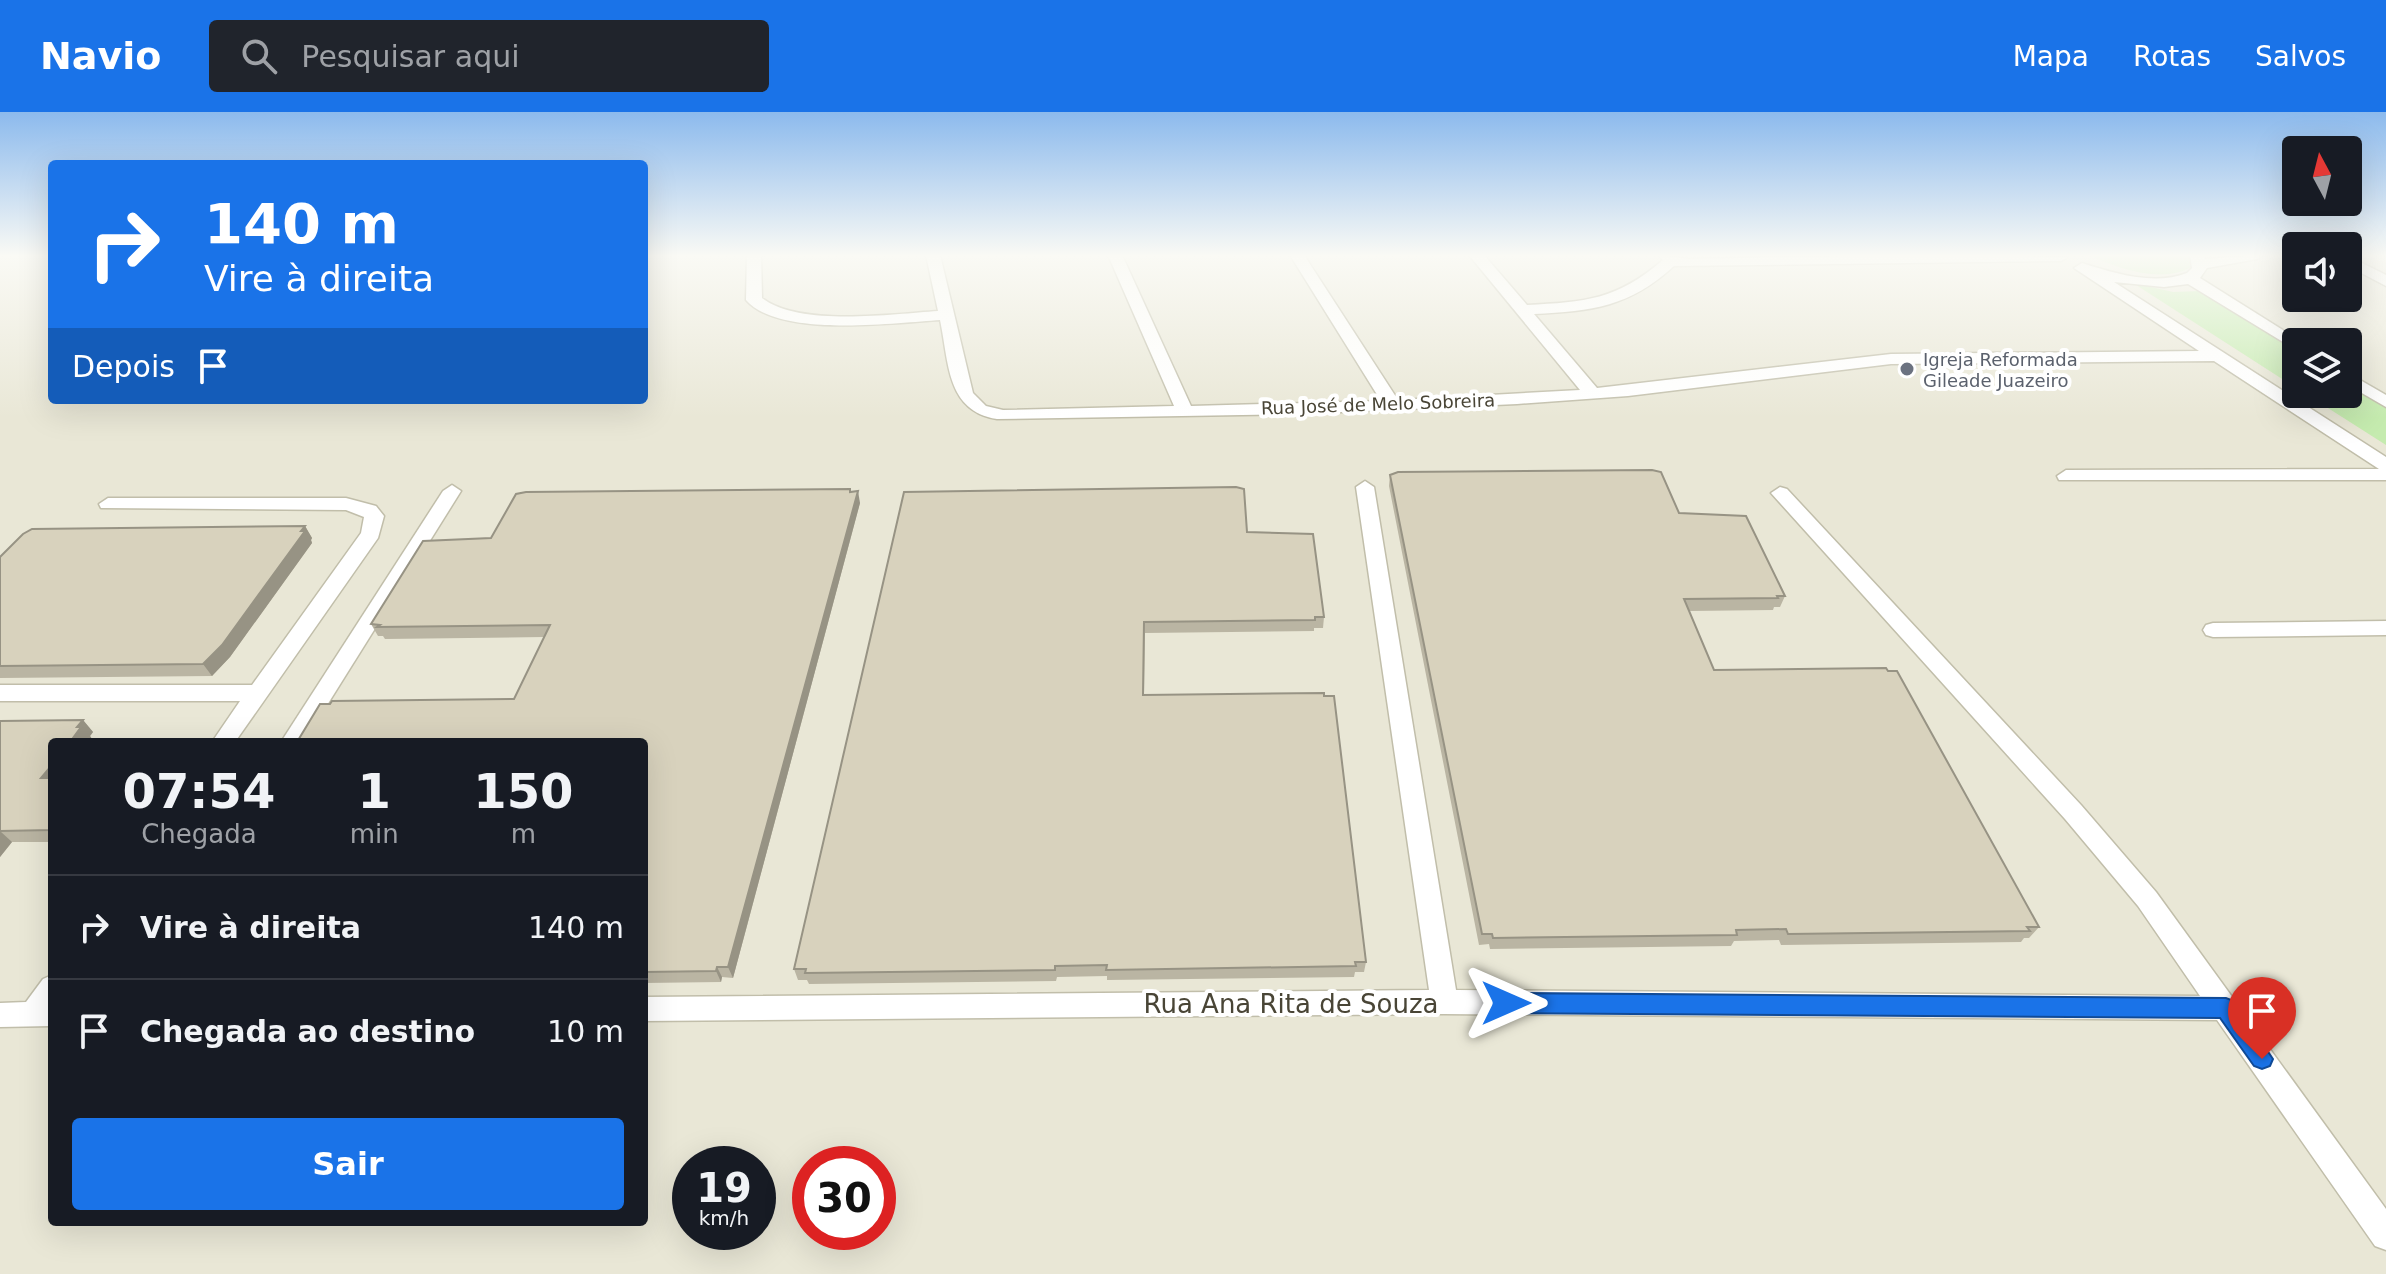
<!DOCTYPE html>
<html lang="pt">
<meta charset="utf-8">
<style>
body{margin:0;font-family:"DejaVu Sans",sans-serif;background:#20242c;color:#f1f3f6;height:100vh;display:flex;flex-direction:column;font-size:30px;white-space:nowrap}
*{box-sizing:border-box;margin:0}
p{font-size:26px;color:#9ea1a6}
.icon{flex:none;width:44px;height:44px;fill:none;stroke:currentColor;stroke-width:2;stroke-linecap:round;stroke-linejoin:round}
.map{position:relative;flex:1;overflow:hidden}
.sheet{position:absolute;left:48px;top:626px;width:600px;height:488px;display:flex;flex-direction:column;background:#171b24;border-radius:8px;box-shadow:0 8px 32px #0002}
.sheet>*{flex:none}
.top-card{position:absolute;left:48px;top:48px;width:600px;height:244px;border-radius:8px;box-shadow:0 8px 32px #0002;background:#1a73e8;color:#fff;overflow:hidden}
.needle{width:52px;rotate:353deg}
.buttons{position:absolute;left:2282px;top:24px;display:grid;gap:16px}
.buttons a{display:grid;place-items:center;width:80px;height:80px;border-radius:8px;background:#171b24;box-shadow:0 8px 32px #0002;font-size:40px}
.speed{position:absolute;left:672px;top:1034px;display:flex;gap:16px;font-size:40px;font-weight:700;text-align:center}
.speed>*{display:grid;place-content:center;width:104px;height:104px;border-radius:50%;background:#171b24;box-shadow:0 8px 32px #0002;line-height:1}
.speed small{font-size:20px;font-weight:400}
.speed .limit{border:12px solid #d22;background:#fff;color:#111}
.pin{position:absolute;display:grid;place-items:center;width:68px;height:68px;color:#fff;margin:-82px -34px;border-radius:50% 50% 50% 0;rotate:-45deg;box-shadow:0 0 8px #0007}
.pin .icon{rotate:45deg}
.me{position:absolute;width:88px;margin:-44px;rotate:90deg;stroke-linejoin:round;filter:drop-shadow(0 0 6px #0008)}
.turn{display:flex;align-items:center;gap:28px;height:168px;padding:0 24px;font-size:36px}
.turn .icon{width:104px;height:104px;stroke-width:2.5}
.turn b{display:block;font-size:56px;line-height:68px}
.then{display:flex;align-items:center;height:76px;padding:0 24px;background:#0003;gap:16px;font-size:30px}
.eta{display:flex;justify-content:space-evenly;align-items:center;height:136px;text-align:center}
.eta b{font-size:48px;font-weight:600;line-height:56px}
.primary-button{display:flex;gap:16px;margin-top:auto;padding:16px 24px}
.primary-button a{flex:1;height:92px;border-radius:8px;background:#1a73e8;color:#fff;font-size:32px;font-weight:600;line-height:92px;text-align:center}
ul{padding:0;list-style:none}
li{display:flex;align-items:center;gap:24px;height:104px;padding:0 24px;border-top:2px solid #363941}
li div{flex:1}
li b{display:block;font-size:30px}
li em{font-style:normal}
header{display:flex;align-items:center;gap:48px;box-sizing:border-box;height:112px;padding:0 40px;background:#1a73e8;color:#fff}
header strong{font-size:38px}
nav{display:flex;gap:44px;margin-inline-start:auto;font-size:28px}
.search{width:560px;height:72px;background:#20242c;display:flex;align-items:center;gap:20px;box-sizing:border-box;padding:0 28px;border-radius:8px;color:#9ea1a6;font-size:30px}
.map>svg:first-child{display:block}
.residential{fill:#e9e7d6;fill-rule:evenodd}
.green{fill:#c5ebaf}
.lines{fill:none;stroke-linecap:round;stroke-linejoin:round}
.street-casing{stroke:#c1beaa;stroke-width:3}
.street{fill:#fff;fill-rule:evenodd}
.wall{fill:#bab5a3}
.shaded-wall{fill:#979384}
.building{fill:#d8d2bd;stroke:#979384;stroke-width:2}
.route{fill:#1a73e8;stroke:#114b97;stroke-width:2}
.worship-dot{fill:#6b7280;stroke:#fff;stroke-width:3}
.labels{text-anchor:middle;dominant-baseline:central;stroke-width:8;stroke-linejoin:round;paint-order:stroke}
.far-worship-label{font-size:18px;fill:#5b616d;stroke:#fff;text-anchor:start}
.far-street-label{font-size:18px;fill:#494536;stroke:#fff}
.near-street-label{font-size:26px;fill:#494536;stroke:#fff}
</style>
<header>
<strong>Navio</strong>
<div class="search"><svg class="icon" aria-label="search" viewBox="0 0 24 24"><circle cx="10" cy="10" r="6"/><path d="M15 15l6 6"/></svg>Pesquisar aqui</div>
<nav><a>Mapa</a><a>Rotas</a><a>Salvos</a></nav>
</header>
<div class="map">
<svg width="2386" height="1162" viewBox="0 0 2386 1162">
<rect width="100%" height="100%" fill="#f5f4e8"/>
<path class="residential" d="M0,143H52V288H644V143H2296V186H2348V143H2386V1162H0ZM2296,230H2348V282H2296ZM52,630H644V1110H52ZM690,1052H758V1120H690ZM810,1052H878V1120H810Z"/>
<g class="green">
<path d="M2089,143H2195L2197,146L2195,153C2164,173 2119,157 2089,143Z"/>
<path d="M2133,171L2173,180L2201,179L2296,239V276Z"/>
<path d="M2348,271L2386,295V333L2306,282H2348Z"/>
</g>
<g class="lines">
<defs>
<g id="street">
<path d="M747,143H761L762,186C799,215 892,202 938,199L926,143H940L973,281L986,294L1003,298L1174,294L1108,143H1122L1191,294L1381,289L1290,143H1304L1398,288L1580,278L1469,143H1484L1527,193C1585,190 1617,188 1663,148L1658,143L1688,147L1913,143L2068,145L2061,149L1674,154C1629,195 1593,199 1534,202L1597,276L1891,242L2199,239L2074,156L2082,151C2113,161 2154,174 2187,161L2192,156L2190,143H2204L2205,147L2264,143L2257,147L2207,156L2200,166L2302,230H2296V238L2188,172L2164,175L2114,170L2386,345V368H2059L2057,364L2066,358L2379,357L2214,249L1891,252L1628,284L1517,292L1297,302L997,307C946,299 949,250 940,208C893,211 779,226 746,188Z"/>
<path d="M2348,144L2386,163V174L2348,154Z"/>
<path d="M2348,261L2386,283V295L2348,273Z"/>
<path d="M1365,369L1374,375L1456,878L2200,884L2138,794L2065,707L1771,381L1780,375L1787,377L2081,693L2156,780L2386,1097V1138L2375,1134L2217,908L1444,902L644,909V885L1429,878L1356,375Z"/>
<path d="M452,373L461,379L304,630H281L443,379Z"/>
<path d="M108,386H346L376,394L384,404L378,426L235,630H212L240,589H0V573H252L361,421L364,405L346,398L101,396L99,392Z"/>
<path d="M2386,509V523L2213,525L2206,523L2203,518L2206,513L2213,511Z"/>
<path d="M52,863V914L0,915V891L26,890L43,867Z"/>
</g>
</defs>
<use href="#street" class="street-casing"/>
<use href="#street" class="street"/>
</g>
<g class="wall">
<path d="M1390,363L1679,401L1785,484L1780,495H1774L1773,498L1689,499L1714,558L2039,815L2029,826H2024L2021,830L1781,833L1779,828L1734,829L1731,834L1490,837L1489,832L1479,833L1389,374Z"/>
<path d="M851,379L860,391L733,866L722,865L721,870L644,871V630L514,587L544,525L385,527L383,524H378L371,512L491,426Z"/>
<path d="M904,380L1247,420L1324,505L1323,516H1314V519L1145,521L1144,583L1324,584L1366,850L1364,860H1355L1354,865L1107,868V864L1057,865L1056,869L809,872L807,868H798L794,857Z"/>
<path d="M305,414L312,426L311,428L312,431L230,545L212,564L0,566V445Z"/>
<path d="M83,608L93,620L90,624L92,627L89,630H52V730H12L0,745V609Z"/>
</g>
<g class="shaded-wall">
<path d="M858,379L860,391L733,866L728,855Z"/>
<path d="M305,414L312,426L311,428L312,431L230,545L212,564L203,552Z"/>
<path d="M83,608L93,620L90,624L92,627L89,630H70L77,615Z"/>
<path d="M52,653V677L41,666Z"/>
<path d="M0,719L12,730L0,745Z"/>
<path d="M717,855L722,865L721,870L716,859Z"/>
</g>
<g class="building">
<path d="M1652,358L1661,360L1679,401L1746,404L1785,484H1777L1778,486L1684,487L1714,558L1886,556L1888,559H1897L2039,815H2027L2030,819L1788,822L1786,817L1736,818L1737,823L1649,824L1493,826L1492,822H1482L1390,363L1398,360Z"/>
<path d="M1236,375L1244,377L1247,420L1313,422L1324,505H1315V508L1144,510L1143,583L1324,581V584H1334L1366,850H1355L1356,854L1106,858L1107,853L1055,854V858L805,861L806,857H794L904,380Z"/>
<path d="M850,377V380L858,379L728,855H717L716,859L644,860V630H297L320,592H330L332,589L514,587L550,513L377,515L380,513L371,512L423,429L491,426L516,382L526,380Z"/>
<path d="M305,414L301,419H305L222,533L203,552L0,554V445L23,422L32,417Z"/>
<path d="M83,608L77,615H81L70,630H52V653L41,666H52V718L0,719V609Z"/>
</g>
<linearGradient id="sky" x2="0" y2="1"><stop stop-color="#8cbaed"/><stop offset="0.47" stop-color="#fafaf5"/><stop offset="1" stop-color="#fafaf5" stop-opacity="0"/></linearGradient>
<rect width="2386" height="306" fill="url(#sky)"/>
<path class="route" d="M1506,881L2226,886L2234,889L2273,947L2270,954L2262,957L2254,954L2220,906L1506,901L1498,898L1495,891L1498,884Z"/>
<circle class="worship-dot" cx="1907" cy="257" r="8"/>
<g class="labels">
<g class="far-worship-label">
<text x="1923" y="247">Igreja Reformada<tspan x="1923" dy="21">Gileade Juazeiro</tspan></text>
</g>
<g class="far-street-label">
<text transform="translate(1378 292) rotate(-2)">Rua José de Melo Sobreira</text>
</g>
<g class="near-street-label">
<text x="1291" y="892">Rua Ana Rita de Souza</text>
</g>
</g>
</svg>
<div class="buttons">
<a><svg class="needle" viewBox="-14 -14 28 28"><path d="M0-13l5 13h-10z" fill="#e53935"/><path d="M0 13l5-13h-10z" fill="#9ea1a6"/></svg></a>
<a><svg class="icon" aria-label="sound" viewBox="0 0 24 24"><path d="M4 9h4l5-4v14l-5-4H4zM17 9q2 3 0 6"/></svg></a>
<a><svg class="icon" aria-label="layers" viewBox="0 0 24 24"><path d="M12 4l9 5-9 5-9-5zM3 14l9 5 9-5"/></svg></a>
</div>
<div class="speed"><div>19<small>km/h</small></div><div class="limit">30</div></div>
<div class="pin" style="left:2262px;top:947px;background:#d93025"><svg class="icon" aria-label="arrive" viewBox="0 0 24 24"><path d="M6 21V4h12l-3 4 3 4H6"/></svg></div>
<svg class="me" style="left:1506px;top:891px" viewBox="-20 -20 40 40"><path d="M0-17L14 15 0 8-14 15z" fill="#1a73e8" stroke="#fff" stroke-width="4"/></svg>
<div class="top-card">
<div class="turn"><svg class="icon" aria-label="right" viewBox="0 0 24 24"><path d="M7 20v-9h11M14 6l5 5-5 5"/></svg><div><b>140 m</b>Vire à direita</div></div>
<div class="then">Depois<svg class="icon" aria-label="arrive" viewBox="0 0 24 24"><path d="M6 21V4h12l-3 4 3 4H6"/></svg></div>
</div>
<section class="sheet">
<div class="eta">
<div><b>07:54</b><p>Chegada</p></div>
<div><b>1</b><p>min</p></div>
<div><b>150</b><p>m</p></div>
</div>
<ul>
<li><svg class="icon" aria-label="right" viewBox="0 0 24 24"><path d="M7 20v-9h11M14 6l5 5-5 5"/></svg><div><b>Vire à direita</b></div><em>140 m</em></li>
<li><svg class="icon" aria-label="arrive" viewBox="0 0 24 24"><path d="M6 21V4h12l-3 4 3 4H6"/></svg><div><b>Chegada ao destino</b></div><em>10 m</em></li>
</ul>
<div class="primary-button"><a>Sair</a></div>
</section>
</div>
